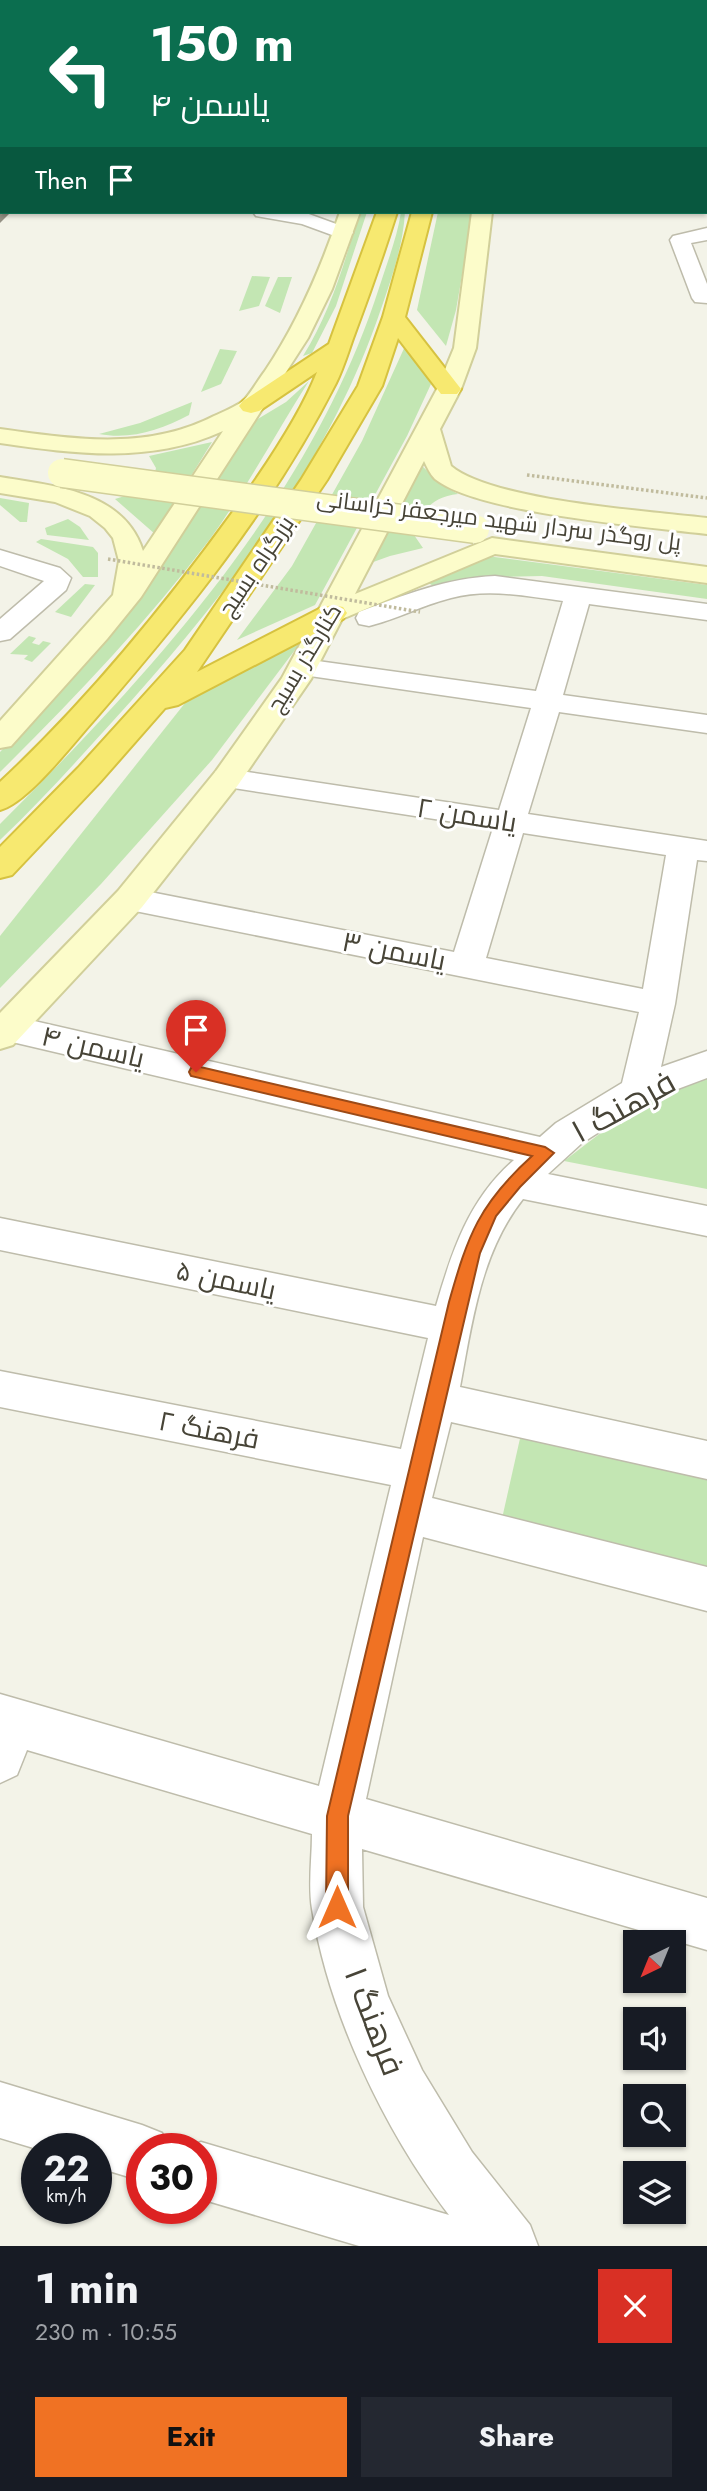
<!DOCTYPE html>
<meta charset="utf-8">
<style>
body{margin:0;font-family:Jost,Cairo,sans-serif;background:#242831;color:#f1f3f6;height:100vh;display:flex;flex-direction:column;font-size:26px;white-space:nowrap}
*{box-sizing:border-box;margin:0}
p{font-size:23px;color:#9ea1a6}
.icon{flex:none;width:38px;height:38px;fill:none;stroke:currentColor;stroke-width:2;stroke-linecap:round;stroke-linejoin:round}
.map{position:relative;height:2246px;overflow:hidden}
.side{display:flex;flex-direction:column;background:#171b24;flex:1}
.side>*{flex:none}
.guide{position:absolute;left:0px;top:0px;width:707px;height:214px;box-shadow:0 2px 5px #0004;background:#0b6e4f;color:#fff;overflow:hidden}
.needle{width:46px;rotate:223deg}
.fabs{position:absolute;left:623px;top:1930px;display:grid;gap:14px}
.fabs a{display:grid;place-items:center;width:63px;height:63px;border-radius:0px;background:#171b24;box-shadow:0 2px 5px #0004;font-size:35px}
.speed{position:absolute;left:21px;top:2133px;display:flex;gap:14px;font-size:35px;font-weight:700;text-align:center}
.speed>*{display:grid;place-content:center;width:91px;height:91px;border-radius:50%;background:#171b24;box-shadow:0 2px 5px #0004;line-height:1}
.speed small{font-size:18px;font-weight:400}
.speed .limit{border:10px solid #d22;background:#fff;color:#111}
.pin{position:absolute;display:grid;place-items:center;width:60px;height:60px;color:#fff;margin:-72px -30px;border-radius:50% 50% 50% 0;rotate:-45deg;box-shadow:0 0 7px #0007}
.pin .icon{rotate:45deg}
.me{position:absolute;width:77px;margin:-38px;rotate:0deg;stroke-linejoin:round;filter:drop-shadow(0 0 5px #0008)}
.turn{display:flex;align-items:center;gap:24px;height:147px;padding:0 35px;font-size:32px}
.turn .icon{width:91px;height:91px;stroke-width:2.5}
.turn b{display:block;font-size:49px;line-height:60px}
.then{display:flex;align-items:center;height:66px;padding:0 35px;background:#0003;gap:14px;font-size:26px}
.round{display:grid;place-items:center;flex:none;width:74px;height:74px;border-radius:0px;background:#242831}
.headline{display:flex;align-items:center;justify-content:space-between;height:119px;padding:0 35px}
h1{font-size:42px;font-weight:700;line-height:52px}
.primary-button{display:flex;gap:14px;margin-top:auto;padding:14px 35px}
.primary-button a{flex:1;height:80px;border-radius:0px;background:#f07223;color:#111;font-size:28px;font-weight:700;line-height:80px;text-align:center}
.primary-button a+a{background:#242831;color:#f1f3f6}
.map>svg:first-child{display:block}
.green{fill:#c3e6b3}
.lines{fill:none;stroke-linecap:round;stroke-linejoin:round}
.lane-casing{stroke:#bebcab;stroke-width:4}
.street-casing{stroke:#bebcab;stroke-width:3}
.secondary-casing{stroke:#d1cf9a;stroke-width:4}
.highway-casing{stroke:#d6c240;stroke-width:4}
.path{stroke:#c0bb9d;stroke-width:3.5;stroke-dasharray:2.5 2.5;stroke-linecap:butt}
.lane{fill:#fff;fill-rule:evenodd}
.street{fill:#fff;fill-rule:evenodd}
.secondary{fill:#fcfcca;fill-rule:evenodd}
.highway{fill:#f7e970;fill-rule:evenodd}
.secondary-bridge-casing{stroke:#d1cf9a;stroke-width:31;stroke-linecap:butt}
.path-bridge{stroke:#c0bb9d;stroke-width:3.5;stroke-dasharray:2.5 2.5;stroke-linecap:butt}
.secondary-bridge{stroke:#fcfcca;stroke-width:28}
.shaded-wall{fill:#959285}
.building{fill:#d5d1be;stroke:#959285;stroke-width:2}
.route{fill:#f07223;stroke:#9c4a17;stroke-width:2}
.labels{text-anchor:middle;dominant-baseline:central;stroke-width:6;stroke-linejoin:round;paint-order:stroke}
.far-street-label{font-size:23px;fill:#474437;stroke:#fff}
.street-label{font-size:28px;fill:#474437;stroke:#fff}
.near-street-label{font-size:33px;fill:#474437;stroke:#fff}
</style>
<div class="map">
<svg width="707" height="2246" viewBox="0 0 707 2246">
<rect width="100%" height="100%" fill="#f3f3e8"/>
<g class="green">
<path d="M359,212H367L336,306L312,353L303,356C330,313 346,260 359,212Z"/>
<path d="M401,212H405C403,246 392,277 381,309C328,466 223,600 113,721C76,762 40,802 0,840V824C154,670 311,499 379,288C387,263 397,238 401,212Z"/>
<path d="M438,212H473L456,310L446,346L417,310Z"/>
<path d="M252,276L270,277L259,306L239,311Z"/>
<path d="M278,277H292L280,313L265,306Z"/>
<path d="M406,344L431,384L407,436L315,605L237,640L292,566L362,441Z"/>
<path d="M220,349L237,351L221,384L201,392Z"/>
<path d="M309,381C276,433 246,489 210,539C147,622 74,699 0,772V752L105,643L174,543L248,425L286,402Z"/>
<path d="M192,402L189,415C161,430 131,440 99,434L140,423Z"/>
<path d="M212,442L155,534L115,499L131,494L153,480L156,468L149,456Z"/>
<path d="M420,464L442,485L458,494C432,497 421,510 414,535L423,548L390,556L365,565Z"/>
<path d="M0,498L29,503L27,522H20L0,505Z"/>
<path d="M68,519L80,527L89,540L47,535L45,528Z"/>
<path d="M41,539L93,547L98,553V577H83L68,559L36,542Z"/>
<path d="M487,556L707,585V599L542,576L489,577L436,588L423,579Z"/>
<path d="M85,584L95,585L71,617L55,612Z"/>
<path d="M307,634L212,760L101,884L0,988V936L189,698Z"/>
<path d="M29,636L36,638L32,643L39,645L43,641L51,643L32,662L24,659L28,655L10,654Z"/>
<path d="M707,1078V1189L564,1161L636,1106Z"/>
<path d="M521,1434L707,1476V1572L501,1523Z"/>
</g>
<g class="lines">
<defs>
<g id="lane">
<path d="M113,0H123L125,2H114Z"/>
<rect x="0" y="63" width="2" height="6"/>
</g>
<g id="street">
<path d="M707,37V47L705,48V38Z"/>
<rect x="0" y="74" width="2" height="10"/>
<rect x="705" y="81" width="2" height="10"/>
<rect x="0" y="123" width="2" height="10"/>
<rect x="705" y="169" width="2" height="12"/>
<rect x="0" y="178" width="2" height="12"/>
<path d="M253,212L306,213L350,229L353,233L343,239L302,224L256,216Z"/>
<path d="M707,228V240L691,243L707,284V303L695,302L692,298L670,240L673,236Z"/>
<path d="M0,550L60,568L71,578L66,590L10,639L0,641V619L44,581L0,566Z"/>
<path d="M495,576L707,604V620L589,604L563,695L707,715V733L559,712L528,814L707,841V861L697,860L675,1004L661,1067L707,1051V1078L651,1099L582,1143L548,1174L707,1206V1236L523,1199C481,1252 472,1322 460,1387L707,1441V1479L451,1422L432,1498L707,1567V1611L423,1537L366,1799L707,1898V1950L362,1849L363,1907L388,1996L422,2070L472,2152L530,2225L538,2246H359L201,2199V2149H183L201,2142L449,2215C384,2130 329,2014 312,1909C308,1885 312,1858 312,1834L27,1750L17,1775L0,1783V1694L319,1786L391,1485L0,1407V1371L401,1449L428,1338L0,1250V1218L436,1306C452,1251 469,1199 514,1160L8,1041L0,1038V1018L8,1015L540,1137L556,1123L622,1083L639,1012L130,910L119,907L114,899L119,891L130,888L454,952L493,828L227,787L216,785L212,778L216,771L227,769L499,810L531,708L303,675L293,673L289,667L293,661L303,659L536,691L563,601C525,596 488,588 451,598C423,605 397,619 369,626L359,624L356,618L359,612C404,595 447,578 495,576ZM523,833L666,855L643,989L486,958Z"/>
<path d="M0,2082L142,2125L162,2133L169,2149H142V2181L96,2167V2149H37L0,2138Z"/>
</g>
<g id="secondary">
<path d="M340,212H360L332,289L308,338L141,597L107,639L11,746L0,748V721L113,595L119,561L113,538L105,528L90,516L55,502L0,493V477C54,486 124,491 143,551L223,431C151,464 76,454 0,443V429C73,439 146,451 214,416C223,412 235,407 243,401C251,393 258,380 265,371C298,322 321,268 340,212Z"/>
<path d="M472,212H492L476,348L461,389L440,429L451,466C493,501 648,511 707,518V534C648,527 477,513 435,479C430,474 427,467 424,461L355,594L492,538L707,567V583L495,554L342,619L311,679L238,785L142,907L13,1045L0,1049V1013L118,891L216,771L282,678L437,389L454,348Z"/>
</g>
<g id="highway">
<path d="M173,0H193L194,2H174Z"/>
<path d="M213,0H233L234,2H214Z"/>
<path d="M356,0H376L355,2Z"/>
<rect x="391" y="0" width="16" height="2"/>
<path d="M445,0H461L462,2H446Z"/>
<path d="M625,0H641L624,2Z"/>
<path d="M685,0H706L684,2Z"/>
<path d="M377,212H397C384,253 370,293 355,333C349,349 344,367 336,383C273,507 186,614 95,719C74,742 28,803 0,810V782C86,702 163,608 232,513C261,473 299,418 317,372L259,411L251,413L243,411L239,406L243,401L329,344Z"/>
<path d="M412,212H432L405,317L461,389L457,394H441L398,338L382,386L327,480L197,672L323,607L333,605L343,607L347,613L343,619L178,705L165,708L100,782L12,875L0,878V847L78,768L185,650L301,480L358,386L383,317Z"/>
</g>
</defs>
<use href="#lane" class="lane-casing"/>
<use href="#street" class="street-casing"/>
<use href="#secondary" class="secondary-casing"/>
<use href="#highway" class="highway-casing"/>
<path class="path" d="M527,475L707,498"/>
<use href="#lane" class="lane"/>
<use href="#street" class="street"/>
<use href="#secondary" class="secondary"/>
<use href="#highway" class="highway"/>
<defs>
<path id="secondary-bridge" d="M62,473L475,529"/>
</defs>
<use href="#secondary-bridge" class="secondary-bridge-casing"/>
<path class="path-bridge" d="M108,559L420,612"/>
<use href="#secondary-bridge" class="secondary-bridge"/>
</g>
<path class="shaded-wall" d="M5,212H11L0,223V217Z"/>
<path class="building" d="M0,186H2V212H5L0,217Z"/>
<path class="route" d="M196,1066L545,1147L554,1153L520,1187L496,1216L480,1253L348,1816V1907L345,1915L337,1918L329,1915L326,1907L327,1816L449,1302C468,1235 479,1204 532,1156L191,1076L189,1072L191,1068Z"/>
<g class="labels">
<g class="far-street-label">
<text transform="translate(499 520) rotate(7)">پل روگذر سردار شهید میرجعفر خراسانی</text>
<text transform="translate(256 566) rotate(-56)">بزرگراه بسیج</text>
<text transform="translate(304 658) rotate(-59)">کنارگذر بسیج</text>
</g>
<g class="street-label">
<text transform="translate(467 815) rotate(9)">یاسمن ۲</text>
<text transform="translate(394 951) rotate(11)">یاسمن ۳</text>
<text transform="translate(93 1047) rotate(13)">یاسمن ۴</text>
<text transform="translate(226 1280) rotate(12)">یاسمن ۵</text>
<text transform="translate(209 1430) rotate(11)">فرهنگ ۲</text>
</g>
<g class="near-street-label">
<text transform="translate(623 1106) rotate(-29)">فرهنگ ۱</text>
<text transform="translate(375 2021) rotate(69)">فرهنگ ۱</text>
</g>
</g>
</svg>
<div class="fabs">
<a><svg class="needle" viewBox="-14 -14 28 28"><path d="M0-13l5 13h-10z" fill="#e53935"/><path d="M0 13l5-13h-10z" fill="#9ea1a6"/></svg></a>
<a><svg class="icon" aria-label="sound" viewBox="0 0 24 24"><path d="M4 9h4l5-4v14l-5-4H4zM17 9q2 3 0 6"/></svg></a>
<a><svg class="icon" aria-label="search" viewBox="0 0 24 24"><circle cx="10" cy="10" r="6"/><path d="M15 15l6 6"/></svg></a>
<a><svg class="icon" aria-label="layers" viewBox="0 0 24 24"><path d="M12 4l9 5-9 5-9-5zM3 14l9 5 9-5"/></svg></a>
</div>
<div class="speed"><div>22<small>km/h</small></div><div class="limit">30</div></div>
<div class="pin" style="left:196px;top:1072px;background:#d93025"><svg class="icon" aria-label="arrive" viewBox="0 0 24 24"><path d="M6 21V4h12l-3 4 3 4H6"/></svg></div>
<svg class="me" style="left:337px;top:1907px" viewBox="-20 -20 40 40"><path d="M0-17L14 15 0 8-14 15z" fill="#f07223" stroke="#fff" stroke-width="4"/></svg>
<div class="guide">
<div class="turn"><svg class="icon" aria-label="left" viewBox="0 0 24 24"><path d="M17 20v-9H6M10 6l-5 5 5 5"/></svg><div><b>150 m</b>یاسمن ۴</div></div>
<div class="then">Then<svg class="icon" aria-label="arrive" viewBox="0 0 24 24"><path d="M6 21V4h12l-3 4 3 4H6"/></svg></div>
</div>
</div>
<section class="side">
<div class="headline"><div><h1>1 min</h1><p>230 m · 10:55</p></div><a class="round" style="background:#d93025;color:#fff"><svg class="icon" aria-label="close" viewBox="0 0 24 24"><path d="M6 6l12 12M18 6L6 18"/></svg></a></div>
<div class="primary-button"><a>Exit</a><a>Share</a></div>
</section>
